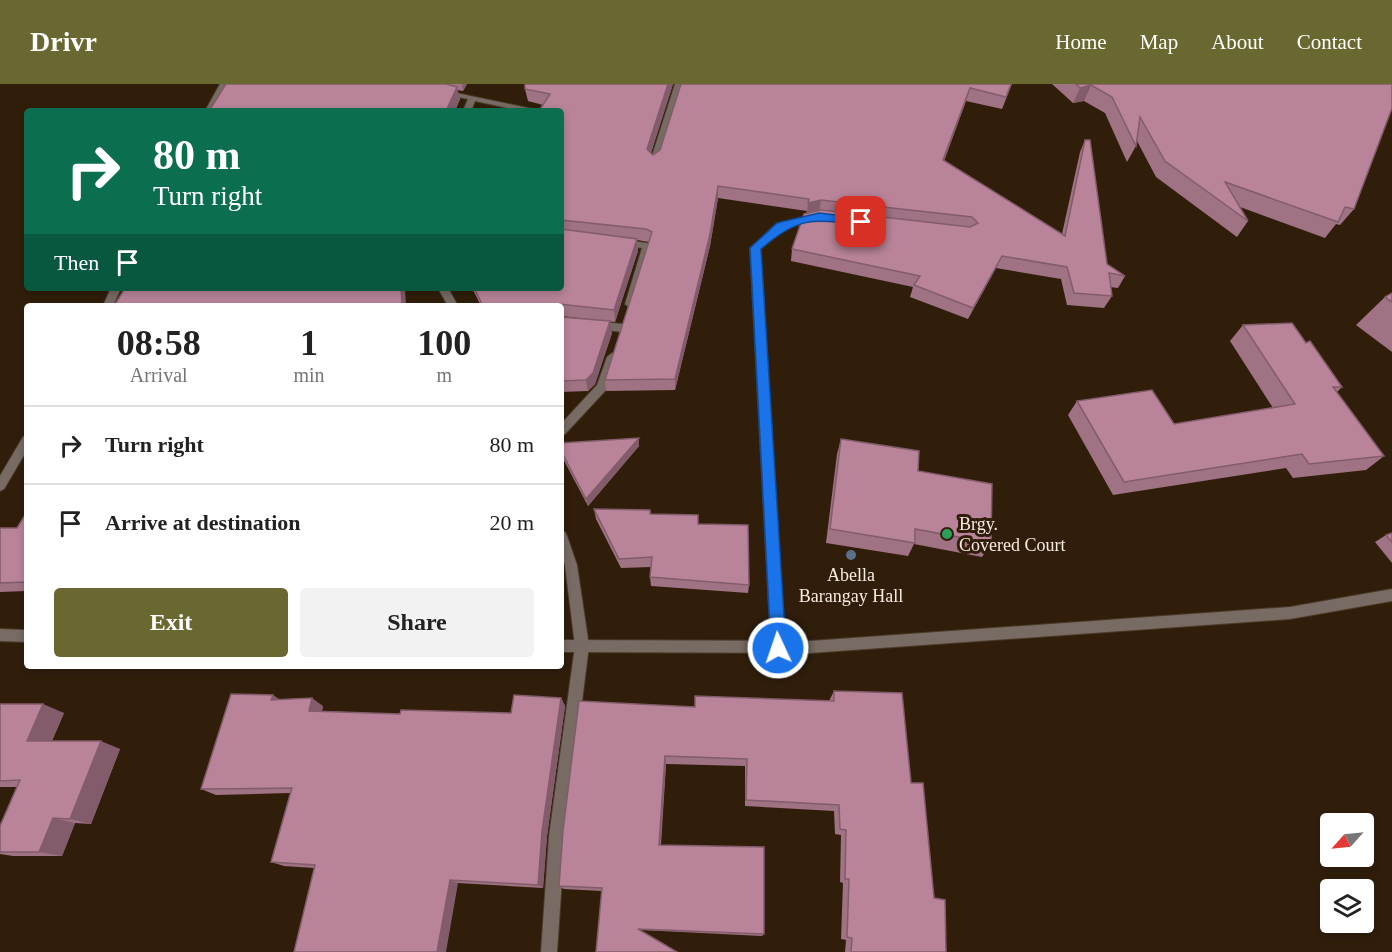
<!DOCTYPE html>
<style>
body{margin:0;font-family:Georgia,serif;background:#f2f2f2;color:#222;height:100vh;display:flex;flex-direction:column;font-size:22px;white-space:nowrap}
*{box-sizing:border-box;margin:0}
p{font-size:20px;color:#767676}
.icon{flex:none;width:33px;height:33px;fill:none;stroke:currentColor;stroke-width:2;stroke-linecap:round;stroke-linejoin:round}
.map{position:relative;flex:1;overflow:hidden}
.panel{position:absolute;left:24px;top:219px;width:540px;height:366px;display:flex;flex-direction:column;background:#fff;border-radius:6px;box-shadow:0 3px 9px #0003}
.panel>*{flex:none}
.guide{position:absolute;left:24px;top:24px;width:540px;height:183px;border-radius:6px;box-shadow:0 3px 9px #0003;background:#0b6e4f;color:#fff;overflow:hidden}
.needle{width:39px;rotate:243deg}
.controls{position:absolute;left:1320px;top:729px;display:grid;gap:12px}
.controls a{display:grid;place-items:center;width:54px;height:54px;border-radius:6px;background:#fff;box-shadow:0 3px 9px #0003;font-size:30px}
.pin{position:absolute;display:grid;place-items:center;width:51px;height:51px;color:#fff;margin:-26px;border-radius:12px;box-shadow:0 3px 9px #0006}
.me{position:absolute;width:66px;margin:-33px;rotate:357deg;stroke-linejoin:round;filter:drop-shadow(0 0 4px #0008)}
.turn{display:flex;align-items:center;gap:21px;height:126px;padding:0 30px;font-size:27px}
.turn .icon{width:78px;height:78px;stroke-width:2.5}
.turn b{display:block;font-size:42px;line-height:51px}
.then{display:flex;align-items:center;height:57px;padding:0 30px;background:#0003;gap:12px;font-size:22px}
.eta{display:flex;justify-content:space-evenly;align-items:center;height:102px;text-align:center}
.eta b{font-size:36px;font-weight:600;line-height:42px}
.action{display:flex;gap:12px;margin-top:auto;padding:12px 30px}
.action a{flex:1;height:69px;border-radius:6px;background:#696830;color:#fff;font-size:24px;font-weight:600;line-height:69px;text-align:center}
.action a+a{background:#f2f2f2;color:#222}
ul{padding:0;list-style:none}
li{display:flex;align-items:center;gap:18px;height:78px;padding:0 30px;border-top:2px solid #e0e0e0}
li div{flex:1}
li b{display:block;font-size:22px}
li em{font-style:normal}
header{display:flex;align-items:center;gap:36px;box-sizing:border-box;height:84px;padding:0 30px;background:#696830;color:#fff}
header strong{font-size:28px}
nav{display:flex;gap:33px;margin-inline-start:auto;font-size:21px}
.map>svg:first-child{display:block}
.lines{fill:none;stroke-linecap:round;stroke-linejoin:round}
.minor-casing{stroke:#4c3b29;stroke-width:2}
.tertiary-casing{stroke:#4c3b29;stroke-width:2}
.minor{fill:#776b63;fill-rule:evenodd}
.tertiary{fill:#776b63;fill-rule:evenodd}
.wall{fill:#9f7284}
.shaded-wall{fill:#825c6b}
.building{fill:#b98499;stroke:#825c6b;stroke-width:1.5}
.route{fill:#1a73e8;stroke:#114b97;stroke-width:1.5}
.leisure-dot{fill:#2e9e5b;stroke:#301e0b;stroke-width:2}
.service-dot{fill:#5c6f8a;stroke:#301e0b;stroke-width:2}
.labels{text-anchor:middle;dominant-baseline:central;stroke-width:6;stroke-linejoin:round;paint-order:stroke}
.poi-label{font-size:18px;fill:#f7eade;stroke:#301e0b;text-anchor:start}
</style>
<header>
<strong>Drivr</strong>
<nav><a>Home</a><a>Map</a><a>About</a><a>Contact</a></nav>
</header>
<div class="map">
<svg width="1392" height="868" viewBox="0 0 1392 868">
<rect width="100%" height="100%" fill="#301e0b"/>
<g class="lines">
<defs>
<g id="minor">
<path d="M220,0H228L213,27H205Z"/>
<path d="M675,0H683L658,78L654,81L651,80L650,78Z"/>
<path d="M442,6L533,25L537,27H522L475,17L471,27H463L468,15L442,10Z"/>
<path d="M816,131L819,132V136L784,144L760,165L785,564L783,568L778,570L773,568L771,564L750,164L778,140Z"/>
<path d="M623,156L647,159L652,162L635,220L630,224L625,220L642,164L620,161L618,159Z"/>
<path d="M111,204H121L113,222H103Z"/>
<path d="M438,204H448L458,222H448Z"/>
<path d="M595,237L622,240L627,244L622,248L591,244V238Z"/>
<path d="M612,269L617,273L606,306L565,350L561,351V340L597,301L607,273Z"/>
<path d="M27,351V366L4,405L0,407V392L23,353Z"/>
<path d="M561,447L565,448L567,452L577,481L589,562L565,752L557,868H541L549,752L575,562L565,481L561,470Z"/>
</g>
<g id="tertiary">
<path d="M1392,505V517L1290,535L810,569L561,568V556L810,557L1290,523Z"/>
<path d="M0,545L27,546V558L0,557Z"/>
</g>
</defs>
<use href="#minor" class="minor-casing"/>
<use href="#tertiary" class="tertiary-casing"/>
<use href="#minor" class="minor"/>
<use href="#tertiary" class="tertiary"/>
</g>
<g class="wall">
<path d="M226,0H467L463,7L457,6L460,15L455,27H209Z"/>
<path d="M673,0L651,69L653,71L660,66L681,0H1012L1002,25L966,17L944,77L1062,150L1080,68L1085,56L1107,180L1125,192L1118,204L1110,203L1112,212L1104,224L1067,221L1061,195L996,184L968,235L910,213L913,203L791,177L792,165L807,127L718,114L710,162L675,306L606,307L605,296L649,158L637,156L638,167L615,238L561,232V222H481L472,204H561V27L543,21L528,17L525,5Z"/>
<path d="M1052,0H1392L1354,125L1340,141L1336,140L1325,154L1240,123L1248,137L1237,153L1156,93L1137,57L1136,62L1127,78L1105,29L1084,17L1073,19Z"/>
<path d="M1392,209V268L1356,241L1385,213Z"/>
<path d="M561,233L612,249L595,300L588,307L561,308Z"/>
<path d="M1243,241L1306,259L1342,303L1337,308L1384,372L1366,386L1293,394L1286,384L1113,411L1068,331L1077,317L1174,340L1273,324L1230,257Z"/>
<path d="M841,355L918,387L991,459L982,473L914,460L908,472L826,459L837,370Z"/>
<path d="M561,359L639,362L588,422L561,371Z"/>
<path d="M594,425L650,426L651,430L698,440L749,501L748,509L651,502L650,493L651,483L621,484L596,435Z"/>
<path d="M27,431V507L0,508V444H17Z"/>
<path d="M1392,449V479L1375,458L1386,451Z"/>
<path d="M834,607L911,699L946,868H845L846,856L841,855L843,799L840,798L841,751L835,750L834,727L745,722V682L666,680L661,761L764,850L762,852L641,846L596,868L602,807L564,805L559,802L695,623L829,617Z"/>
<path d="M561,614L565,622L547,752L543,804L458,799L314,784L284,782L271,778L290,709L216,711L201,705L280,615L323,622L322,627L400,630L511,629Z"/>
<path d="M0,620L64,629L52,657L120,665L91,740L75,739L62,772H13L0,770V742L17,703H0Z"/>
</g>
<g class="shaded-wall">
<path d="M462,0H467L463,7Z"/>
<path d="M668,0H673L648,77L647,65Z"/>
<path d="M1091,1L1084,17L1073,19L1080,4Z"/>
<path d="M457,3L460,15L455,27H446Z"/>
<path d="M970,4L966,17L940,88L943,76Z"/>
<path d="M718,102V114L710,162L675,306V295Z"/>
<path d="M821,116L819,128L807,131L808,119Z"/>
<path d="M637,155L638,167L615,238L614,226Z"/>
<path d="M1002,172L996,184L968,235L973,224Z"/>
<path d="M401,204H405L406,222H402Z"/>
<path d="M610,237L612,249L595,300L588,307L586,296Z"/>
<path d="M639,354V362L588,422L586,415Z"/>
<path d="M273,611L285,619L271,616Z"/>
<path d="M312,614L323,622L320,635L309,627Z"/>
<path d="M561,614L565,622L547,752L543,804L538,801L542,747Z"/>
<path d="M43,620L64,629L48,665L27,657Z"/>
<path d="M101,657L120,665L91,740L70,735Z"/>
<path d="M665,672L666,680L660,765L659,761Z"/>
<path d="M53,734L75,739L62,772L39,768Z"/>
<path d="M450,796L458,799L446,868H437Z"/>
</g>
<g class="building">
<path d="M226,0H446L457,3L446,27H209Z"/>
<path d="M525,0H668L647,65L653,71L660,66L681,0H1011L1006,13L970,4L943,76L1065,152L1085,56H1090L1107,180L1125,192L1109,189L1112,212L1074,209L1067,183L1002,172L973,224L914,201L920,192L792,165L804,130L821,126L970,143L978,139L972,133L821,116L808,119L809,115L718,102L710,150L675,295L605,296L652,148L646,145L561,136V27H539L550,10L525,5Z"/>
<path d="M1076,0H1392V24L1354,125L1345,123L1338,138L1225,98L1248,137L1165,77L1140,33L1136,62L1112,13L1091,1L1080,4Z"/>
<path d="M561,145L637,155L614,226L559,220L557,222H483L474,204H561Z"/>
<path d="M125,204H401L402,221L415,222H114Z"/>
<path d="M1392,209V218L1385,213Z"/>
<path d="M561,233L610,237L593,289L586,296L561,297Z"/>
<path d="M1292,239L1306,259L1310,257L1342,303H1333L1384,372L1309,380L1302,370L1124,398L1077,317L1152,306L1174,340L1295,320L1243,241Z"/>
<path d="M639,354L586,415L561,367V359Z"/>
<path d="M841,355L919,367L918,387L992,400L991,459L915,445V459L830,445Z"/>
<path d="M594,425L650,426V430L698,431V440L748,441L749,501L650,493L652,473L619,475Z"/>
<path d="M25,431H27V498L0,499V444H17Z"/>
<path d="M1392,449V458L1386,451Z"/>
<path d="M834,607L902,609L911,699H923L934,814L945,816L946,868H851L852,854L847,853L849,795H845L846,746L840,745L839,721L746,716L747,675L665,672L659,761L764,763V850L638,845L677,868H596L602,804L559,802L563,747L579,617L695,623V612L834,617Z"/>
<path d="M231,610L273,611L271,616L312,614L309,627L400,630L401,626L511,629L514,611L561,614L542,747L538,801L450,796L437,868H294L315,781L271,778L292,704L201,705Z"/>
<path d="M0,620H43L27,657H101L70,735L53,734L39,768H0V742L20,696L0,697Z"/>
</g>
<path class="route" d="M819,129L861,134L866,138L861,141C813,135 799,132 761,165L786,564L784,569L778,571L773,569L771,564L750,164L777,139Z"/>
<circle class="leisure-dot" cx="947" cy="450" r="6"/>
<circle class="service-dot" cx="851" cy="471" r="6"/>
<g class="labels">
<g class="poi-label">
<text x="959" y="440">Brgy.<tspan x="959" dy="21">Covered Court</tspan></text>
<text x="851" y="491" text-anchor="middle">Abella<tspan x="851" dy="21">Barangay Hall</tspan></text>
</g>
</g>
</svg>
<div class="controls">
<a><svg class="needle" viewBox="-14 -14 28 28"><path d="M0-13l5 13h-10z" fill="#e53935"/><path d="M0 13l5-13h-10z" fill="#767676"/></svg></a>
<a><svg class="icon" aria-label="layers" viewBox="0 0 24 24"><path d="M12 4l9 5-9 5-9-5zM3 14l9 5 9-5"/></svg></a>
</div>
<div class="pin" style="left:861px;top:138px;background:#d93025"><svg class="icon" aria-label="arrive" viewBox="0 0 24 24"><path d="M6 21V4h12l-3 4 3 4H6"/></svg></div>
<svg class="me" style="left:778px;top:564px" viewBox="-20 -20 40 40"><circle r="17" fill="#1a73e8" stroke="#fff" stroke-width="3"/><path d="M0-11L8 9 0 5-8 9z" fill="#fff"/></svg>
<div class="guide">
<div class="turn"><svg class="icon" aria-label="right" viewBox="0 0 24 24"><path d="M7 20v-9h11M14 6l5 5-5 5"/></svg><div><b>80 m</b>Turn right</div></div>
<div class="then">Then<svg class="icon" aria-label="arrive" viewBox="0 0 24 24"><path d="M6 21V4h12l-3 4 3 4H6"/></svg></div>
</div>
<section class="panel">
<div class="eta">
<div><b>08:58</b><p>Arrival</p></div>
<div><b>1</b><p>min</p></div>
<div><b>100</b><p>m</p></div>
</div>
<ul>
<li><svg class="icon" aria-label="right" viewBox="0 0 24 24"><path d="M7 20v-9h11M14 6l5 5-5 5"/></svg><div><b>Turn right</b></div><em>80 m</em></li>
<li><svg class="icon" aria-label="arrive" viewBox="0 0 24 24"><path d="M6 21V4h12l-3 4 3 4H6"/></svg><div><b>Arrive at destination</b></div><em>20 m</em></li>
</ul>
<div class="action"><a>Exit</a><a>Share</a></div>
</section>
</div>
